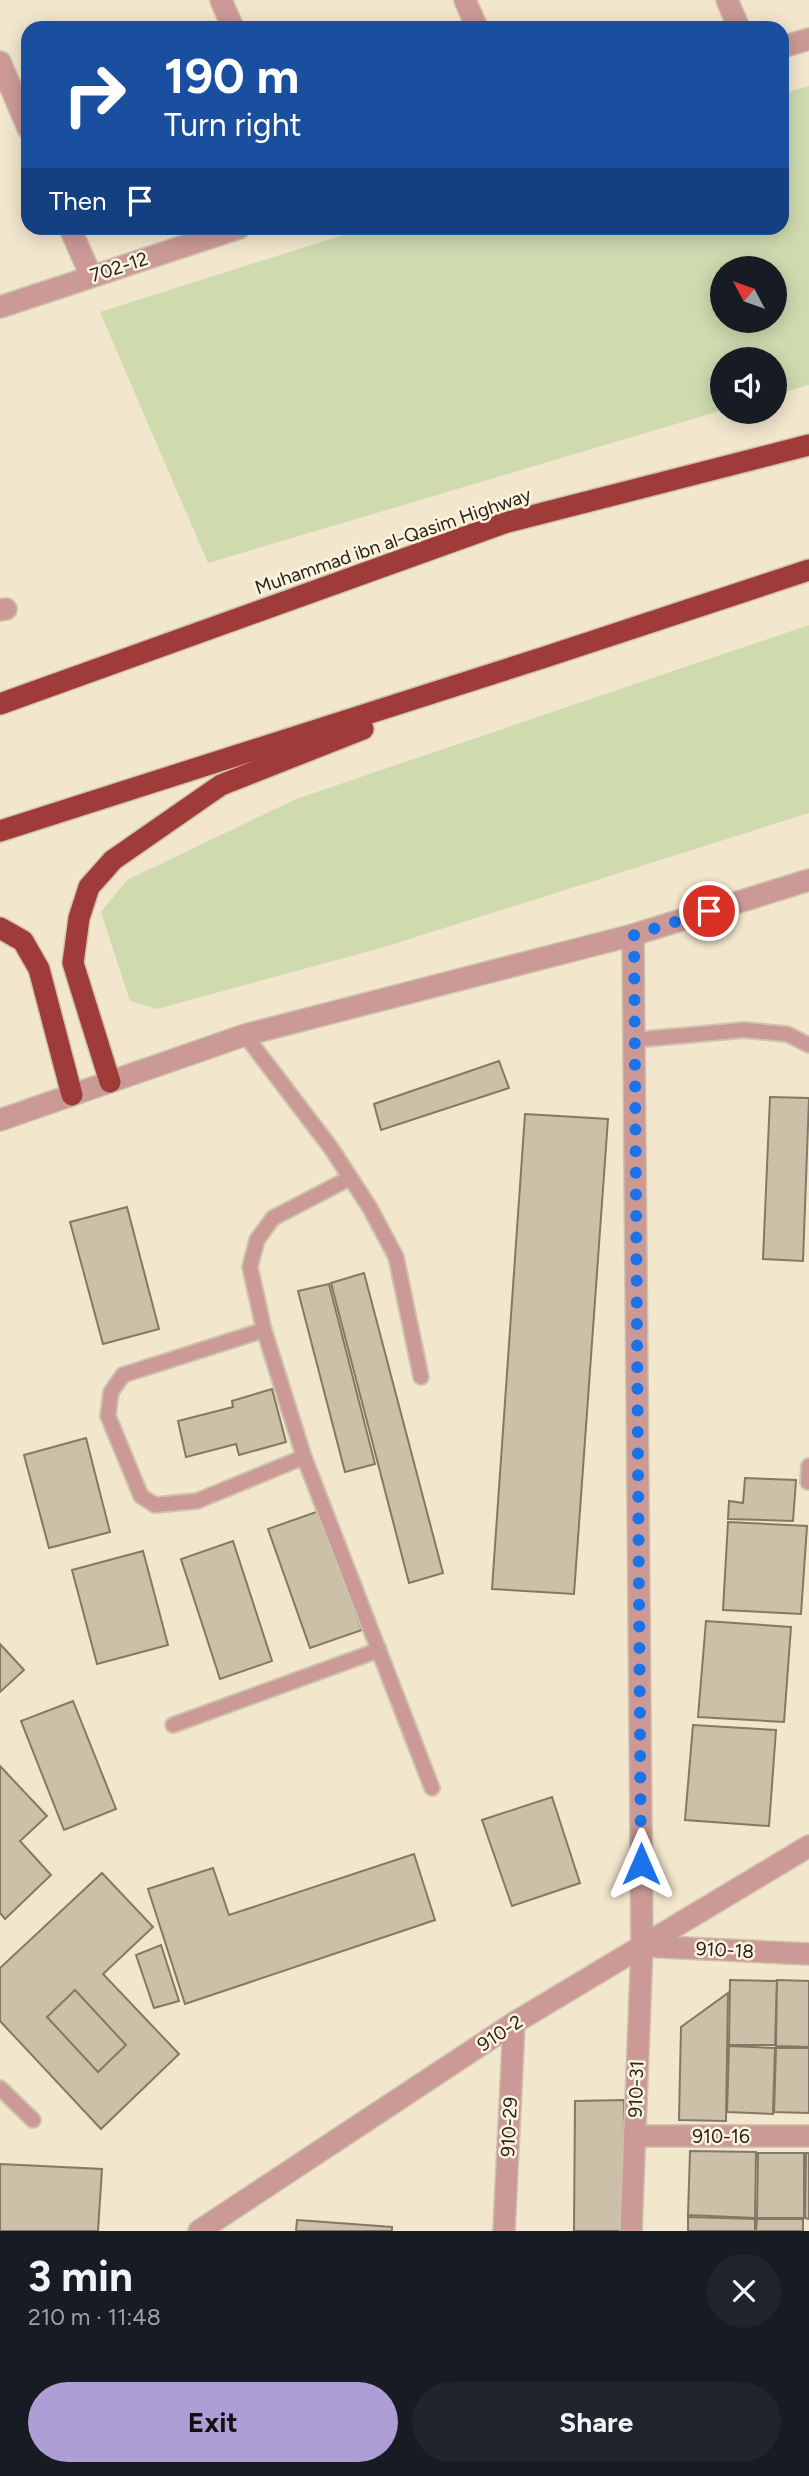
<!DOCTYPE html>
<meta charset="utf-8">
<style>
body{margin:0;font-family:Figtree,sans-serif;background:#20242c;color:#f1f3f6;height:100vh;display:flex;flex-direction:column;font-size:26px;white-space:nowrap}
*{box-sizing:border-box;margin:0}
p{font-size:23px;color:#9ea1a6}
.icon{flex:none;width:38px;height:38px;fill:none;stroke:currentColor;stroke-width:2;stroke-linecap:round;stroke-linejoin:round}
.map{position:relative;height:2231px;overflow:hidden}
.panel{display:flex;flex-direction:column;background:#171b24;flex:1}
.panel>*{flex:none}
.banner{position:absolute;left:21px;top:21px;width:768px;height:214px;border-radius:21px;box-shadow:0 4px 18px #0003;background:#1a4fa0;color:#fff;overflow:hidden}
.needle{width:46px;rotate:311deg}
.fabs{position:absolute;left:710px;top:256px;display:grid;gap:14px}
.fabs a{display:grid;place-items:center;width:77px;height:77px;border-radius:50%;background:#171b24;box-shadow:0 4px 18px #0003;font-size:35px}
.pin{position:absolute;display:grid;place-items:center;width:60px;height:60px;color:#fff;margin:-30px;border:4px solid #fff;border-radius:50%;box-shadow:0 2px 7px #0007}
.me{position:absolute;width:77px;margin:-38px;rotate:0deg;stroke-linejoin:round;filter:drop-shadow(0 0 5px #0008)}
.turn{display:flex;align-items:center;gap:24px;height:147px;padding:0 28px;font-size:32px}
.turn .icon{width:91px;height:91px;stroke-width:2.5}
.turn b{display:block;font-size:49px;line-height:60px}
.then{display:flex;align-items:center;height:66px;padding:0 28px;background:#0003;gap:14px;font-size:26px}
.round{display:grid;place-items:center;flex:none;width:74px;height:74px;border-radius:37px;background:#20242c}
.head{display:flex;align-items:center;justify-content:space-between;height:119px;padding:0 28px}
h1{font-size:42px;font-weight:700;line-height:52px}
.button{display:flex;gap:14px;margin-top:auto;padding:14px 28px}
.button a{flex:1;height:80px;border-radius:42px;background:#ae9ed6;color:#111;font-size:28px;font-weight:700;line-height:80px;text-align:center}
.button a+a{background:#20242c;color:#f1f3f6}
.map>svg:first-child{display:block}
.green{fill:#cfdaaf;fill-rule:evenodd}
.building{fill:#ccc0a8;stroke:#847963;stroke-width:2}
.lines{fill:none;stroke-linecap:round;stroke-linejoin:round}
.service-casing{stroke:#cec3ad;stroke-width:18}
.minor-casing{stroke:#cec3ad;stroke-width:24}
.motorway-casing{stroke:#cec3ad;stroke-width:24}
.service{stroke:#cb9a96;stroke-width:14}
.minor{stroke:#cb9a96;stroke-width:21}
.motorway{stroke:#9f3c39;stroke-width:21}
.route{stroke:#1a73e8;stroke-width:12;stroke-dasharray:0 21.6}
.labels{text-anchor:middle;dominant-baseline:central;stroke-width:5;stroke-linejoin:round;paint-order:stroke}
.street-label{font-size:19px;fill:#29241b;stroke:#fdf3df}
</style>
<div class="map">
<svg width="809" height="2231" viewBox="0 0 809 2231">
<rect width="100%" height="100%" fill="#f2e6cd"/>
<g class="green">
<path d="M809,86V385L775,395V359H723V410L208,563L100,312L365,228H782V94ZM723,268H775V320H723Z"/>
<path d="M809,625V813L381,948L157,1009L130,1001L101,912L127,880L296,799Z"/>
</g>
<g class="building">
<path d="M499,1061L509,1088L381,1130L374,1104Z"/>
<path d="M770,1097L809,1098L803,1261L763,1259Z"/>
<path d="M525,1114L608,1119L574,1594L492,1589Z"/>
<path d="M127,1207L159,1329L103,1344L70,1222Z"/>
<path d="M364,1273L443,1573L409,1583L331,1283Z"/>
<path d="M329,1284L375,1464L345,1472L298,1291Z"/>
<path d="M272,1389L286,1442L239,1455L236,1444L186,1457L178,1421L233,1407L232,1401Z"/>
<path d="M86,1438L110,1532L49,1548L24,1455Z"/>
<path d="M745,1478L796,1480L793,1521L728,1519L729,1501L743,1503Z"/>
<path d="M319,1511L362,1630L310,1648L268,1529Z"/>
<path d="M728,1522L807,1526L801,1614L723,1610Z"/>
<path d="M233,1541L272,1661L220,1679L181,1559Z"/>
<path d="M143,1551L168,1645L97,1664L72,1570Z"/>
<path d="M706,1621L791,1627L784,1722L698,1717Z"/>
<path d="M0,1644L24,1670L0,1692Z"/>
<path d="M73,1701L116,1809L64,1830L21,1721Z"/>
<path d="M693,1725L776,1730L769,1826L685,1820Z"/>
<path d="M0,1766L47,1816L20,1841L51,1875L5,1919L0,1913Z"/>
<path d="M552,1797L580,1883L512,1906L482,1820Z"/>
<path d="M414,1854L435,1920L185,2004L148,1889L213,1868L229,1915Z"/>
<path d="M102,1873L153,1927L103,1974L179,2054L101,2129L0,2021V1968Z"/>
<path d="M161,1945L179,2001L154,2008L136,1955Z"/>
<path d="M730,1980L777,1981L775,2045H729Z"/>
<path d="M777,1980L809,1981V2047L776,2046Z"/>
<path d="M75,1990L126,2045L98,2072L47,2017Z"/>
<path d="M728,1993L726,2121L679,2120L681,2027Z"/>
<path d="M729,2046L775,2048L773,2114L727,2112Z"/>
<path d="M776,2048H809V2113L774,2112Z"/>
<path d="M624,2100L623,2231H574L575,2101Z"/>
<path d="M690,2151L756,2152L755,2218L688,2215Z"/>
<path d="M758,2153H804V2218H757Z"/>
<path d="M806,2153H809V2219L805,2218Z"/>
<path d="M0,2164L102,2169L98,2231H0Z"/>
<path d="M688,2217L755,2219V2231H688Z"/>
<path d="M757,2219H803V2231H756Z"/>
<path d="M297,2220L392,2227V2231H296Z"/>
</g>
<g class="lines">
<defs>
<g id="service">
<path d="M245,1035L331,1148L370,1208L396,1257L421,1377"/>
<path d="M634,1040L744,1030L787,1034L809,1045"/>
<path d="M350,1178L273,1218L257,1240L250,1267L264,1330L304,1457L432,1788"/>
<path d="M264,1330L123,1375L111,1392L108,1416L141,1496L155,1505L197,1501L304,1457"/>
<path d="M808,1482L809,1466"/>
<path d="M173,1725L379,1650"/>
<path d="M0,2088L33,2120"/>
</g>
<g id="minor">
<path d="M221,0L233,28"/>
<path d="M465,0L477,28"/>
<path d="M727,0L739,28"/>
<path d="M782,47L809,39"/>
<path d="M0,62L28,128"/>
<path d="M70,228L91,276"/>
<path d="M0,307L239,228"/>
<path d="M0,610L6,609"/>
<path d="M0,1120L245,1035L633,935L809,880"/>
<path d="M642,1946L809,1954"/>
<path d="M634,2136H809"/>
<path d="M199,2231L514,2023L809,1846"/>
<path d="M504,2231L514,2023"/>
<path d="M631,2231L642,1946L633,935"/>
</g>
<g id="motorway">
<path d="M0,704L504,523L809,445"/>
<path d="M0,831L545,657L809,570"/>
<path d="M0,928L23,941L39,969L72,1095"/>
<path d="M110,1082L73,963L79,918L89,887L113,860L221,785L363,729"/>
</g>
</defs>
<use href="#service" class="service-casing"/>
<use href="#minor" class="minor-casing"/>
<use href="#motorway" class="motorway-casing"/>
<use href="#service" class="service"/>
<use href="#minor" class="minor"/>
<use href="#motorway" class="motorway"/>
</g>
<g class="lines">
<path class="route" d="M641,1864L634,935L709,911"/>
</g>
<g class="labels">
<g class="street-label">
<text transform="translate(119 267) rotate(-18)">702-12</text>
<text transform="translate(393 541) rotate(-19)">Muhammad ibn al-Qasim Highway</text>
<text transform="translate(725 1950) rotate(3)">910-18</text>
<text transform="translate(500 2033) rotate(-33)">910-2</text>
<text transform="translate(636 2089) rotate(-88)">910-31</text>
<text transform="translate(509 2127) rotate(-87)">910-29</text>
<text x="721" y="2136">910-16</text>
</g>
</g>
</svg>
<div class="fabs">
<a><svg class="needle" viewBox="-14 -14 28 28"><path d="M0-13l5 13h-10z" fill="#e53935"/><path d="M0 13l5-13h-10z" fill="#9ea1a6"/></svg></a>
<a><svg class="icon" aria-label="sound" viewBox="0 0 24 24"><path d="M4 9h4l5-4v14l-5-4H4zM17 9q2 3 0 6"/></svg></a>
</div>
<div class="pin" style="left:709px;top:911px;background:#d93025"><svg class="icon" aria-label="arrive" viewBox="0 0 24 24"><path d="M6 21V4h12l-3 4 3 4H6"/></svg></div>
<svg class="me" style="left:641px;top:1864px" viewBox="-20 -20 40 40"><path d="M0-17L14 15 0 8-14 15z" fill="#1a73e8" stroke="#fff" stroke-width="4"/></svg>
<div class="banner">
<div class="turn"><svg class="icon" aria-label="right" viewBox="0 0 24 24"><path d="M7 20v-9h11M14 6l5 5-5 5"/></svg><div><b>190 m</b>Turn right</div></div>
<div class="then">Then<svg class="icon" aria-label="arrive" viewBox="0 0 24 24"><path d="M6 21V4h12l-3 4 3 4H6"/></svg></div>
</div>
</div>
<section class="panel">
<div class="head"><div><h1>3 min</h1><p>210 m · 11:48</p></div><a class="round"><svg class="icon" aria-label="close" viewBox="0 0 24 24"><path d="M6 6l12 12M18 6L6 18"/></svg></a></div>
<div class="button"><a>Exit</a><a>Share</a></div>
</section>
